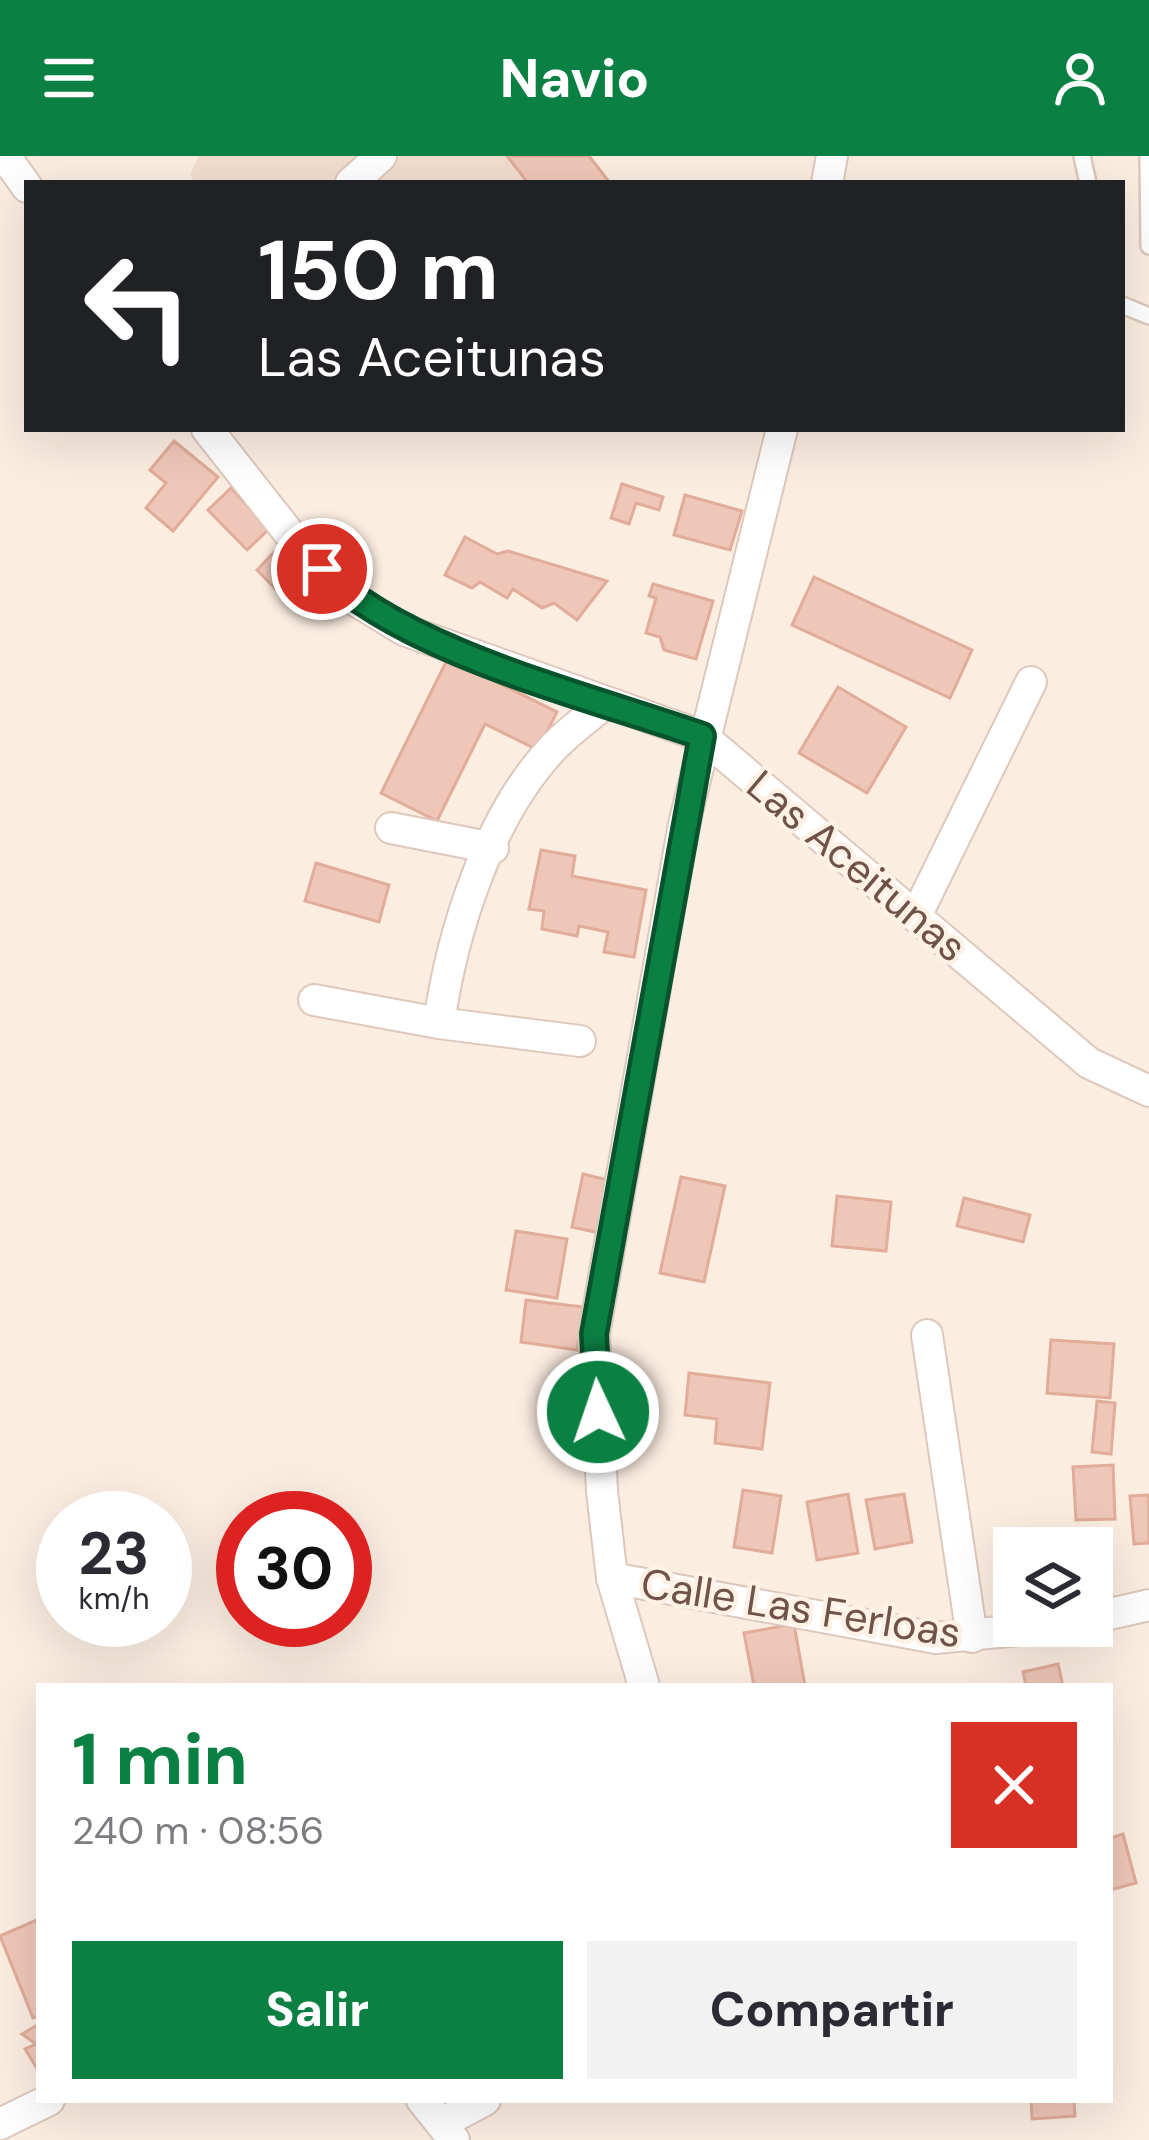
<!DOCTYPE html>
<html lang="es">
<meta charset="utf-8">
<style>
body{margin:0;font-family:"DM Sans",sans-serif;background:#f2f2f3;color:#2b2b33;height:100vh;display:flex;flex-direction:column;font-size:45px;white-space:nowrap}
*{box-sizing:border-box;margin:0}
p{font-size:39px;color:#7c7c81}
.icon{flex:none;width:66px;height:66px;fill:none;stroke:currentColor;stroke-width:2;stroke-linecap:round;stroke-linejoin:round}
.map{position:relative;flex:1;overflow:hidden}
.sheet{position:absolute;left:36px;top:1527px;width:1077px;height:420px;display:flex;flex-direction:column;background:#fff;border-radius:0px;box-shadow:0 12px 48px #0002}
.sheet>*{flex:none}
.hud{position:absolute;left:24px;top:24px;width:1101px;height:252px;border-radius:0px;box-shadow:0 12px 48px #0002;background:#202124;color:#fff;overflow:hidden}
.tools{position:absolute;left:993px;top:1371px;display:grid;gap:24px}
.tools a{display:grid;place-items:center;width:120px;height:120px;border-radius:0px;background:#fff;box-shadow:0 12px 48px #0002;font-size:60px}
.speed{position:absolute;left:36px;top:1335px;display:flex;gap:24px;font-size:60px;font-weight:700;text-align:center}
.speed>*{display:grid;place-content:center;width:156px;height:156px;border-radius:50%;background:#fff;box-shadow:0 12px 48px #0002;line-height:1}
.speed small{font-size:30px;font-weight:400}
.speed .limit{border:18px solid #d22;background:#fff;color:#111}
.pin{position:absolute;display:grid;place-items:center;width:102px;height:102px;color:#fff;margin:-51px;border:6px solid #fff;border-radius:50%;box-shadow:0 3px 12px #0007}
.me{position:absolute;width:132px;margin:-66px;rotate:357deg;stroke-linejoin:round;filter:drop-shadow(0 0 9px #0008)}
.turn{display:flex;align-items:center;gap:42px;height:252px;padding:0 36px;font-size:54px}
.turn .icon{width:156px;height:156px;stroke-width:2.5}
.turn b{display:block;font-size:84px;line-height:102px}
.round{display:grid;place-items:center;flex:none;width:126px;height:126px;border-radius:0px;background:#f2f2f3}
.summary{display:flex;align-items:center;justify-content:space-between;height:204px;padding:0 36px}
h1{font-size:72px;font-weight:800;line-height:90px;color:#0b8043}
.cta{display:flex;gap:24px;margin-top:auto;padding:24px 36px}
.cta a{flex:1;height:138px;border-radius:0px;background:#0b8043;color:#fff;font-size:48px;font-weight:800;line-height:138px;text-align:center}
.cta a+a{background:#f2f2f3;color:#2b2b33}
header{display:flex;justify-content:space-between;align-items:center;height:156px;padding:0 36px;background:#0b8043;color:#fff;font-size:54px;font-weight:800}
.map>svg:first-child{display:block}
.residential{fill:#f2dece}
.building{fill:#efc7b8;stroke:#e1ac99;stroke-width:3}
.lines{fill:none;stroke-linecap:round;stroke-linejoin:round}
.service-casing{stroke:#dec8bc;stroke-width:20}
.minor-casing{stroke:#dec8bc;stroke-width:34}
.service{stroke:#fff;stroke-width:15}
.minor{stroke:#fff;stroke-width:30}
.route-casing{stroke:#07532c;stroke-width:30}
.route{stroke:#0b8043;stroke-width:21}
.labels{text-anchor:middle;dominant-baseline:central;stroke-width:9;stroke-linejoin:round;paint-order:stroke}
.street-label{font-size:42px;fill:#705248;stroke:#fef1e5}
</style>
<header><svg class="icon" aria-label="menu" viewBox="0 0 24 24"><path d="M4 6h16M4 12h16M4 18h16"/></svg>Navio<svg class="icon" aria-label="person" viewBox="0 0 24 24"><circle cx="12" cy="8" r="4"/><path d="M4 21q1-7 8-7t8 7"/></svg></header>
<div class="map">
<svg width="1149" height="1984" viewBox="0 0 1149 1984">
<rect width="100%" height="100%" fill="#fbede0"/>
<path class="residential" d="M199,0H566L585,27H196L190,19Z"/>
<g class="building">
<path d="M507,0H589L610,27H528Z"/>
<path d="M174,285L218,321L173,375L146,352L166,327L150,314Z"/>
<path d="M622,328L663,341L659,354L636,347L629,368L611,362Z"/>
<path d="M231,332L269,373L247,394L208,354Z"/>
<path d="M685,339L742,355L730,394L674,379Z"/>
<path d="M465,381L497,398L508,395L607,425L577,464L554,447L542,452L513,433L507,442L480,426L472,432L445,419Z"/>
<path d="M280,390L323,434L299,457L257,414Z"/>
<path d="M814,421L972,494L950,542L792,469Z"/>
<path d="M653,428L713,445L696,503L664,494L660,481L646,477L656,442L649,440Z"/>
<path d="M448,502L557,556L538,594L485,568L437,665L381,637Z"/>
<path d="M838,531L906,571L867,637L799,597Z"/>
<path d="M541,694L575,700L572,720L646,734L634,801L604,796L608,776L579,770L577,780L542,773L544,755L529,753Z"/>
<path d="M316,707L389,729L379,766L305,745Z"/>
<path d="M583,1018L616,1026L604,1078L572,1071Z"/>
<path d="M681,1021L725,1030L704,1126L660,1117Z"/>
<path d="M837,1040L891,1046L886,1095L832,1090Z"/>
<path d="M964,1042L1030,1059L1023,1086L957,1070Z"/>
<path d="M516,1075L567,1083L557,1142L506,1134Z"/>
<path d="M526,1144L583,1151L577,1194L521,1186Z"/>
<path d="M1051,1184L1114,1188L1110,1242L1047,1237Z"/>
<path d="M689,1217L770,1227L762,1293L715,1287L717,1263L685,1259Z"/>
<path d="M1097,1245L1115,1247L1111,1298L1092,1296Z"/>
<path d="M1113,1309L1115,1363L1076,1364L1073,1311Z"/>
<path d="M743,1334L781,1340L772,1397L734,1391Z"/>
<path d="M848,1338L858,1397L817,1404L807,1346Z"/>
<path d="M904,1338L912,1386L875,1393L866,1344Z"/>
<path d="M1149,1339V1387L1134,1388L1130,1340Z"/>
<path d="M794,1468L805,1530H754L744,1477Z"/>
<path d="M1058,1508L1063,1530H1026L1023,1516Z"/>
<path d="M1123,1678L1136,1727L1110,1734V1682Z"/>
<path d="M39,1763V1860L33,1862L0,1780Z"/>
<path d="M39,1868V1916L25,1893L36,1888L22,1878Z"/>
<path d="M1031,1944H1074L1075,1960L1032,1963Z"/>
</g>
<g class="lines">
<defs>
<g id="service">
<path d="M1082,0L1088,27"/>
<path d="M1148,0L1149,90"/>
<path d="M1122,149L1149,160"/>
</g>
<g id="minor">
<path d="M5,0L27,31"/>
<path d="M351,27L381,0"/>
<path d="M827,27L832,0"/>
<path d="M207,273L296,386L348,440L404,474L702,580L1089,907L1149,935"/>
<path d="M391,672L493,692"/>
<path d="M916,760L1031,526"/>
<path d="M314,844L439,867"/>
<path d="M580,885L439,867C452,777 487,664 550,595C566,577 588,562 606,546"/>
<path d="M927,1179L972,1481"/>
<path d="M612,1422L936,1482L1061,1470"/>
<path d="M1092,1462L1149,1449"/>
<path d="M644,1530L612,1422L602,1335L594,1178L684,668L782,273"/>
<path d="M422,1944L454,1984"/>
<path d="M444,1966L485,1944"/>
<path d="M0,1968L49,1944"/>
</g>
</defs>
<use href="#service" class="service-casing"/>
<use href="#minor" class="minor-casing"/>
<use href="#service" class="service"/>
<use href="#minor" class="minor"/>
</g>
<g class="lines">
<defs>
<path id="route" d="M322,413C402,495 591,541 702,580L594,1178L598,1256"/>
</defs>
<use href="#route" class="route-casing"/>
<use href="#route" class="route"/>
</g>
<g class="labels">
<g class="street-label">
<text transform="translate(857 710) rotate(40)">Las Aceitunas</text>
<text transform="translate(801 1452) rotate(9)">Calle Las Ferloas</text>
</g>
</g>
</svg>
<div class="tools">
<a><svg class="icon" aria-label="layers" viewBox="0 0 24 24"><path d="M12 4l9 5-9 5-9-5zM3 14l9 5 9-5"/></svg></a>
</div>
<div class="speed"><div>23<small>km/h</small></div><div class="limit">30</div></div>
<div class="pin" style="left:322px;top:413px;background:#d93025"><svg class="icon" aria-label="arrive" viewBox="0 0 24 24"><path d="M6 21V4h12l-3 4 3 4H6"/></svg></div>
<svg class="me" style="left:598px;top:1256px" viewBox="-20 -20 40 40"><circle r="17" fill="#0b8043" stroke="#fff" stroke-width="3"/><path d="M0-11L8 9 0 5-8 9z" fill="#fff"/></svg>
<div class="hud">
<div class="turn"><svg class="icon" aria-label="left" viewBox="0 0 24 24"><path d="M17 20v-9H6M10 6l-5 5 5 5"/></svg><div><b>150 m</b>Las Aceitunas</div></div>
</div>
<section class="sheet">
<div class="summary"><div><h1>1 min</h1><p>240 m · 08:56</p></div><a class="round" style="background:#d93025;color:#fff"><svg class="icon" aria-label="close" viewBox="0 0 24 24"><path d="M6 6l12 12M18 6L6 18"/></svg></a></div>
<div class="cta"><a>Salir</a><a>Compartir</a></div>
</section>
</div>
